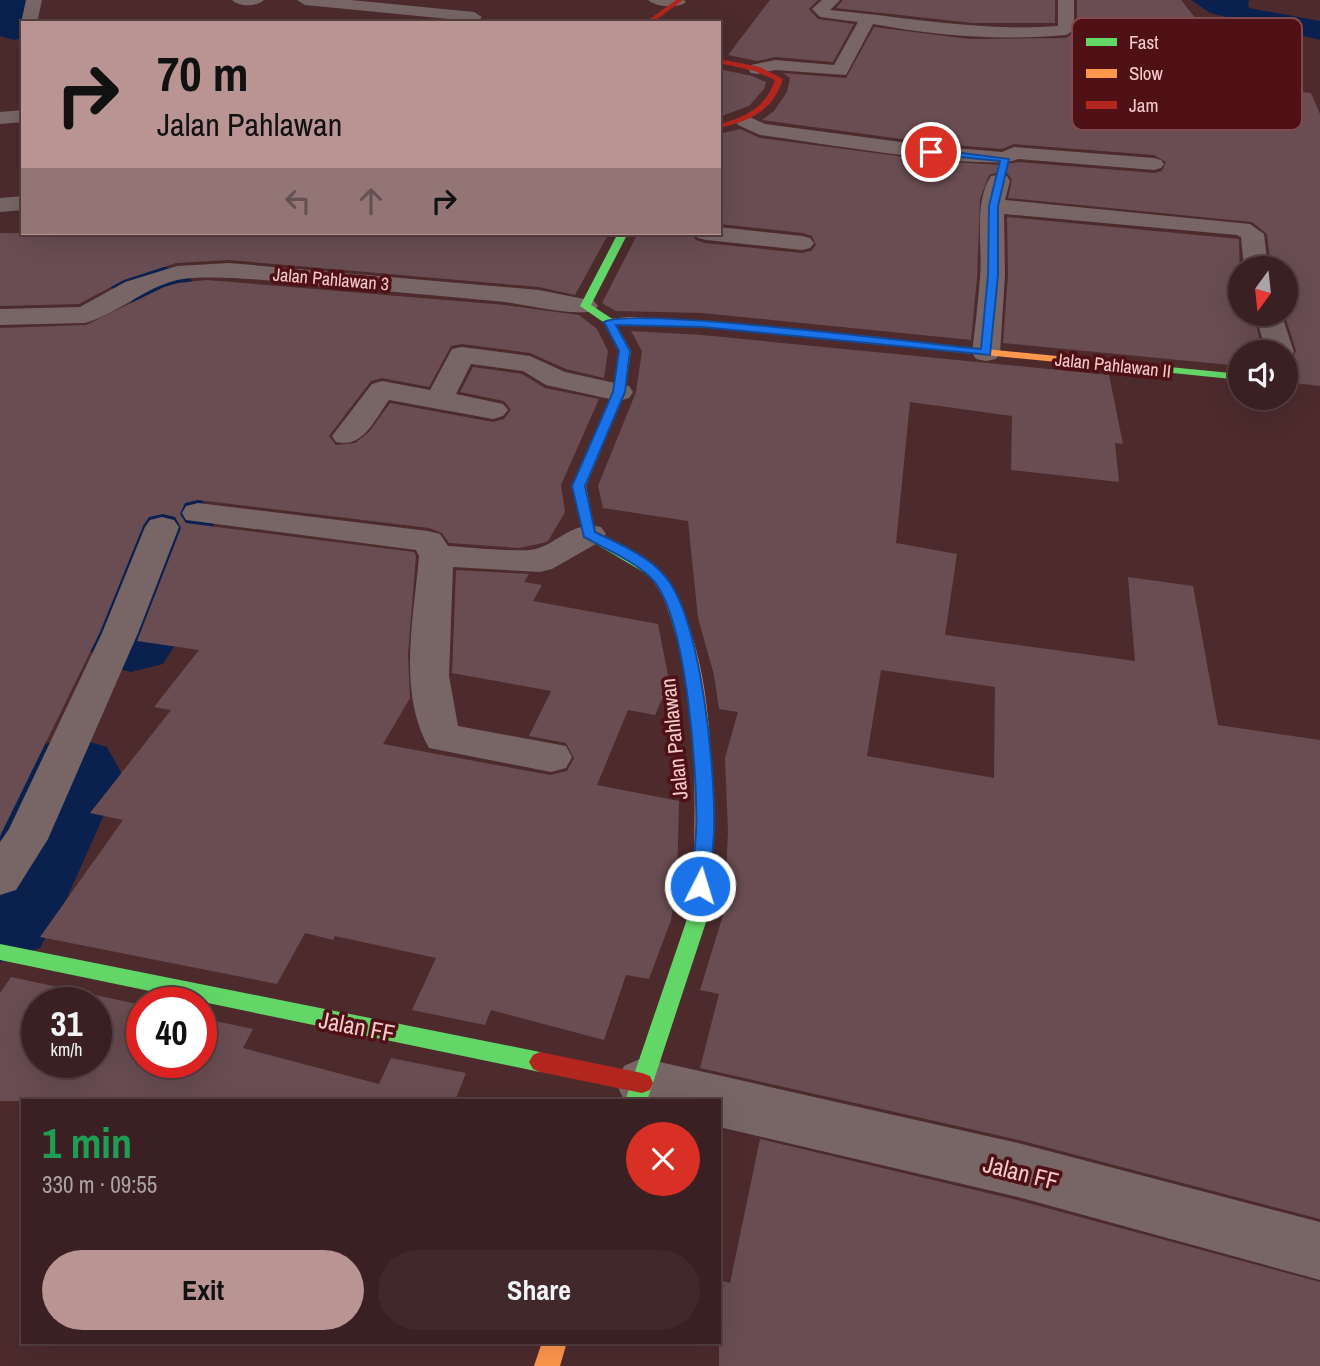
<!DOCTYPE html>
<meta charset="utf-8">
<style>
body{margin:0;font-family:"Archivo Narrow",sans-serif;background:#41282a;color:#f1f3f6;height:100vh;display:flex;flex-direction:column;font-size:26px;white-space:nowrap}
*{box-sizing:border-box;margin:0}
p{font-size:23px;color:#aba3a5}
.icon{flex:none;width:38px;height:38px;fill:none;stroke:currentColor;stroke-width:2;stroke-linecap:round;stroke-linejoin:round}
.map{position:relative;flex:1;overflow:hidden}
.drawer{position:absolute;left:21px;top:1099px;width:700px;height:245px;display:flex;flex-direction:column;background:#3a2022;border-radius:0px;box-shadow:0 7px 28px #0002,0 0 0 2px #543e40}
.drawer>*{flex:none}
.hud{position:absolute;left:21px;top:21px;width:700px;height:214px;border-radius:0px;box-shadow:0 7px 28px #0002,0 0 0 2px #543e40;background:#ba9393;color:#111;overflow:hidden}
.needle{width:46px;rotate:195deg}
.tools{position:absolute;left:1228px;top:256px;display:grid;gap:14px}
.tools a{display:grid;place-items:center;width:70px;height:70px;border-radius:50%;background:#3a2022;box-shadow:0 7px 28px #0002,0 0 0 2px #543e40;font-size:35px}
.speed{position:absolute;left:21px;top:987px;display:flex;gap:14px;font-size:35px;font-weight:700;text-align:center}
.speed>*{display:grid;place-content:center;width:91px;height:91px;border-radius:50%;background:#3a2022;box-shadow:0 7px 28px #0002,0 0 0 2px #543e40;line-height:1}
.speed small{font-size:18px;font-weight:400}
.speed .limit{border:10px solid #d22;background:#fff;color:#111}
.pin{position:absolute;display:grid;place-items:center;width:60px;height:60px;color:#fff;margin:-30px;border:4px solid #fff;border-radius:50%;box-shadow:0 2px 7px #0007}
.me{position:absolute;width:77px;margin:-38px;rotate:5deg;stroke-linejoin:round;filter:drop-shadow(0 0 5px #0008)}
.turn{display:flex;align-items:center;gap:24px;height:147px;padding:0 21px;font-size:32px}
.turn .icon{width:91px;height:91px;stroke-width:2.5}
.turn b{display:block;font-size:49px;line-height:60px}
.lanes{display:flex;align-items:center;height:66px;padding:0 21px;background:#0003;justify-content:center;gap:35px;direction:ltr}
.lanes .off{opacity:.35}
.round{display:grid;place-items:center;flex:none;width:74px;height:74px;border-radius:37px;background:#41282a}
.overview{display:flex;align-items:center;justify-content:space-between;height:119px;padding:0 21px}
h1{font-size:42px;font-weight:700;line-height:52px;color:#1e9e55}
.button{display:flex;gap:14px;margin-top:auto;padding:14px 21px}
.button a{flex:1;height:80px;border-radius:42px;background:#ba9393;color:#111;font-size:28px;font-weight:700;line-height:80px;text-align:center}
.button a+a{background:#41282a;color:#f1f3f6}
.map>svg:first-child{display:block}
.water{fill:#0a214f}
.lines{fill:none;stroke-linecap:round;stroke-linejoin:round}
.river{fill:#0a214f;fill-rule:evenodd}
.building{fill:#694d52;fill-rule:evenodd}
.street{fill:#786666;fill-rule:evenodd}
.fast{fill:#63d668;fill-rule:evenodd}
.slow{fill:#ff974d;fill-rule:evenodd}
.jam{fill:#b3261e;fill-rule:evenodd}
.route{fill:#1a73e8;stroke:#114b97;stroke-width:2}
.labels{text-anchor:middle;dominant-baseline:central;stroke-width:7;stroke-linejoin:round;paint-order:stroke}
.far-street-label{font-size:18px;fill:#f4cbca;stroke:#501116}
.street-label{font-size:21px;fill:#f4cbca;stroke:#501116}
.near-street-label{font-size:24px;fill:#f4cbca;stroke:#501116}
.key{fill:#501116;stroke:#81494c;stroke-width:2}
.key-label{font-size:19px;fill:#f4cbca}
</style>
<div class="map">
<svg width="1320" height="1366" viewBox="0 0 1320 1366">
<rect width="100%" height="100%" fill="#4d2b2d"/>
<path class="water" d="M1191,0H1251L1248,1L1249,8L1320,21V40L1210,13Z"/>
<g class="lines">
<g class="river">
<path d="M0,0H36L34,23H23V38L14,40L0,36Z"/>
<path d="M50,233H106L113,244L189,277L198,290L163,416L215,528L177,642L163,664L131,672L99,664L85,642L133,528L91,416L133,298L71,268Z"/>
<path d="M71,736L107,747L122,774L68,896L40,948L0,962V811L35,747Z"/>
</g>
</g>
<g class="building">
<path d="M770,0H818L809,9L818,19L854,24L833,62L775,57L757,61L728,55Z"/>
<path d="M843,0H1055V23H973L836,8Z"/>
<path d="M1077,0H1181L1204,29L1208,41L1238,43L1246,67L1266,68L1278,90L1311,93L1320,114V386L1286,382V361L1292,359L1296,351L1284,313H1286V268H1271L1267,234L1252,222L1008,198L1012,180L1007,173L999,172L989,175L980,199L977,278L971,340L702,313L616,311L602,303L638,233H691L696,240L705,243L802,253L811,251L816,245L812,236L803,233L719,224V134L740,129L760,138L936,161L1001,165L1018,162L1154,173L1162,171L1166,162L1154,155L1014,144L1002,149L931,143L762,120L774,111L787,92L790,78L783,73L846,78L874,27L969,39L1066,38L1077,30Z"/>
<path d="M719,69L752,76L766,82L764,89L749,106L719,117Z"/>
<path d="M1007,217L1239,239L1241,313H1253L1263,352H1241V366L1003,343L1008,275Z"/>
<path d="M0,233H609L575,295L539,287L229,260L176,263L124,280L79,304L0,306Z"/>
<path d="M207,280L505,305L579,315L597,329L608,351L604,378L566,369L530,353L462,344L451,346L429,387L382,378L371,381L329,436L336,445L355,443L369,432L390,403L493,422L504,419L511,410L504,401L460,392L473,367L522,374L545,388L599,399L561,485L565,512L548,541L543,543L519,548L449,543L442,533L429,528L198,500L185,503L180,514L186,523L414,552L416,556L408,654L410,698L383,744L550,775L567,771L574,758L566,743L529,736L551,691L452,673L456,570L529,574L524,582L542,585L533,601L658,624L673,701L662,699L655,715L628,710L597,785L679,801L677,883L671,920L649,979L626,975L604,1040L491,1010L485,1025L412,1010L436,958L335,936L333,940L305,933L277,984L40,937L123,820L90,813L171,710L154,707L199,650L137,641L181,528L175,517L163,514L149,517L143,526L100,632L0,836V328L86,325L164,287L178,283Z"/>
<path d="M631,331L702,335L1109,375L1123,444L1115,443L1119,482L1011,470L1012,416L910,402L896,543L957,554L945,635L1135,661L1128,577L1193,586L1218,725L1320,740V1219L1019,1140L700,1068L719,994L700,990L724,912L728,832L725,758L738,712L719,709L714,675L698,618L688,521L603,508L598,486L636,392L642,351ZM881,670L995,687L994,778L867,756Z"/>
<path d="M11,977L142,1005V1062H201V1018L253,1029L243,1048L379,1084L391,1058L466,1073L455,1101H0V993ZM37,1003H96V1062H37Z"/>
<path d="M760,1139L1017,1200L1320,1282V1366H719V1280L730,1283Z"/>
</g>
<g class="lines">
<g class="street">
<path d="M26,0H42L37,23H23V26L21,23Z"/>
<path d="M232,0H264C257,7 239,7 232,0Z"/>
<path d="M297,0H351L474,12L482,17L476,23H457L459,20L305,5Z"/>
<path d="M648,0H684L686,2C678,9 656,7 648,0Z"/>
<path d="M822,0H840L830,10C907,17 981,32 1058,26V0H1074V30L1066,35C1001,41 937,36 873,24L846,75L775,70L757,74L751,73L748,69L751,65L775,60L834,65L858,22L820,17L812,9Z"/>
<path d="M23,110V122L0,124V112Z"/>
<path d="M745,115L765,124L931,146L1002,152L1014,147L1154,158L1161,160L1164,164L1161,168L1154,170L1018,159C993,173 800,140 760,135L738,125L735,121Z"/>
<path d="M999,175L1007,176L1010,181L1005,200L1250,224L1264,234L1268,268H1244L1241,237L1237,235L1004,214L1005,275L1000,353L996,359L986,361L976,359L972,353C975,328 978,303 980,278C983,247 973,203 991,176Z"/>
<path d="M23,196V210L0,212V198Z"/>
<path d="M719,227L802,236L810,238L814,243L810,248L802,250L706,240L698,238L694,233H719Z"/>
<path d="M229,263L539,290L594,301L598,306L594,311C574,316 528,305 505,302C441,296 378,290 314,285C273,281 233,276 192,278C151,280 122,313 85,323L0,325V309L80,307L125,282L177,266Z"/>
<path d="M1255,313H1281L1294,352L1290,358L1286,359V352H1266Z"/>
<path d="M462,347L530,356L565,372L629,386L633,392L629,398L619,401L546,385L523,371L471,364L456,394L503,404L508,410L503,416L493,419L389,400C375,419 363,449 336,442L332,436L372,384L382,381L430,390L452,349Z"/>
<path d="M198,503L428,531L440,534L448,546C465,547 523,553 536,549C559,542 574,520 601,527L606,534L601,541L552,569L540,572L453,567L449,676L458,726L566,746L572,757L566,768L551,772L429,748C397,692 414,617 419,556L416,550L186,520L182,513L186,506Z"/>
<path d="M162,517L174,520L179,527L138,633L48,839L16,890L0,895V842L9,829L102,633L145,527L150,520Z"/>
<path d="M642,1058L1018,1143L1320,1222V1280L1018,1197L719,1127V1101L624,1100L616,1083L624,1066Z"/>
</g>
<g class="fast">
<path d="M618,233H628L591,305L614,320L631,351L625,392L586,486L595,532L655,567L662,573L677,597L670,602L665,600L652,579L645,573L584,537L572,486L613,392L619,351L606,324L580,306Z"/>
<path d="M1118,362L1241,374V380L1114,367V363Z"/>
<path d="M703,855L709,857L712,862L706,922L647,1101H625L686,922L694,862L697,857Z"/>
<path d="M0,944L540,1052L547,1055L551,1062L547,1069L540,1072L0,960Z"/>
</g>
<g class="slow">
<path d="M629,317L702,321L1118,362L1124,365L1118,368L702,327L629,323L610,325L605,322L610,319Z"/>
<path d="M670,592C679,595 681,605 684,613C714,686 713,784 712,862L709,867L703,869L697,867L694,862C696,774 696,680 663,597Z"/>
<path d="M542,1342H567L560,1366H534Z"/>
</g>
<g class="jam">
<path d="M676,0H683L652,23H644Z"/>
<path d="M719,59L760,67L783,79C773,111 750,121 719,128V124C746,117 766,107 775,80L755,71L719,63Z"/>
<path d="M540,1052L642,1073L650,1076L653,1083L650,1090L642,1093L540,1072L533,1069L529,1062L533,1055Z"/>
</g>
</g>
<path class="route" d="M931,149L1009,159L998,206V275L990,355L702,327L616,325L630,351L625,392L585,486L595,532C617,543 647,555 663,574C702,615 716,775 714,832C713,850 711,868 710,886L707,891L700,893L694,891L691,886C693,868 695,850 696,832C698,778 687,619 653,580C638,563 604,548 584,537L572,486L613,392L619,351L604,322C628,306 931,344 981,349L988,275L989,206L1000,161L928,154Z"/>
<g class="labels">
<g class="far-street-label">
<text transform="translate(331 279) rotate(5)">Jalan Pahlawan 3</text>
<text transform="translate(1113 365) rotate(6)">Jalan Pahlawan II</text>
</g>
<g class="street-label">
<text transform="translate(674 739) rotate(-96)">Jalan Pahlawan</text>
</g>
<g class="near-street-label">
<text transform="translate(357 1026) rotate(11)">Jalan FF</text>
<text transform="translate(1021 1172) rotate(14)">Jalan FF</text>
</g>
</g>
<rect x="1072" y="18" width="230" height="112" rx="10" class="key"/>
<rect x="1086" y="38" width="31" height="8" fill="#63d668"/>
<rect x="1086" y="69" width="31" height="9" fill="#ff974d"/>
<rect x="1086" y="101" width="31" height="8" fill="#b3261e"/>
<g class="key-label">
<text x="1129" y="49">Fast</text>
<text x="1129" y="80">Slow</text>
<text x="1129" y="112">Jam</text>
</g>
</svg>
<div class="tools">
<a><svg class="needle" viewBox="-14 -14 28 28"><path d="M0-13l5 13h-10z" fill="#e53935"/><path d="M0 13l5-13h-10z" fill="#aba3a5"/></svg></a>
<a><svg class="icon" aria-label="sound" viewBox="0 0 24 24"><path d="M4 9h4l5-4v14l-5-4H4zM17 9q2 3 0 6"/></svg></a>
</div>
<div class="speed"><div>31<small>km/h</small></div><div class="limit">40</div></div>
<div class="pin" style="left:931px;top:152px;background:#d93025"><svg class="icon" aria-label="arrive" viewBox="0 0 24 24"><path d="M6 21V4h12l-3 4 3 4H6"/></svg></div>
<svg class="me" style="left:700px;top:886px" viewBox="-20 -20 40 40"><circle r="17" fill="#1a73e8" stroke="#fff" stroke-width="3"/><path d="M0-11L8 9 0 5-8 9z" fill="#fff"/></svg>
<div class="hud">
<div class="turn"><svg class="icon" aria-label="right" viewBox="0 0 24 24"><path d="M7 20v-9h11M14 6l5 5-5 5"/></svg><div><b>70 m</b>Jalan Pahlawan</div></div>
<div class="lanes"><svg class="icon off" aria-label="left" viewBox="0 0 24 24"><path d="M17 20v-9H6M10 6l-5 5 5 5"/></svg><svg class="icon off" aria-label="ahead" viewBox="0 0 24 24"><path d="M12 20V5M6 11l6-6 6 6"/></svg><svg class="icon" aria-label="right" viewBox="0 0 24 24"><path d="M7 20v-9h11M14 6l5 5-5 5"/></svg></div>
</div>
<section class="drawer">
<div class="overview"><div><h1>1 min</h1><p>330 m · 09:55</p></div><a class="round" style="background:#d93025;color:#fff"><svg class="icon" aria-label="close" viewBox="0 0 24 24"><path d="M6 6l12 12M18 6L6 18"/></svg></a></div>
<div class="button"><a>Exit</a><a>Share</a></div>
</section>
</div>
